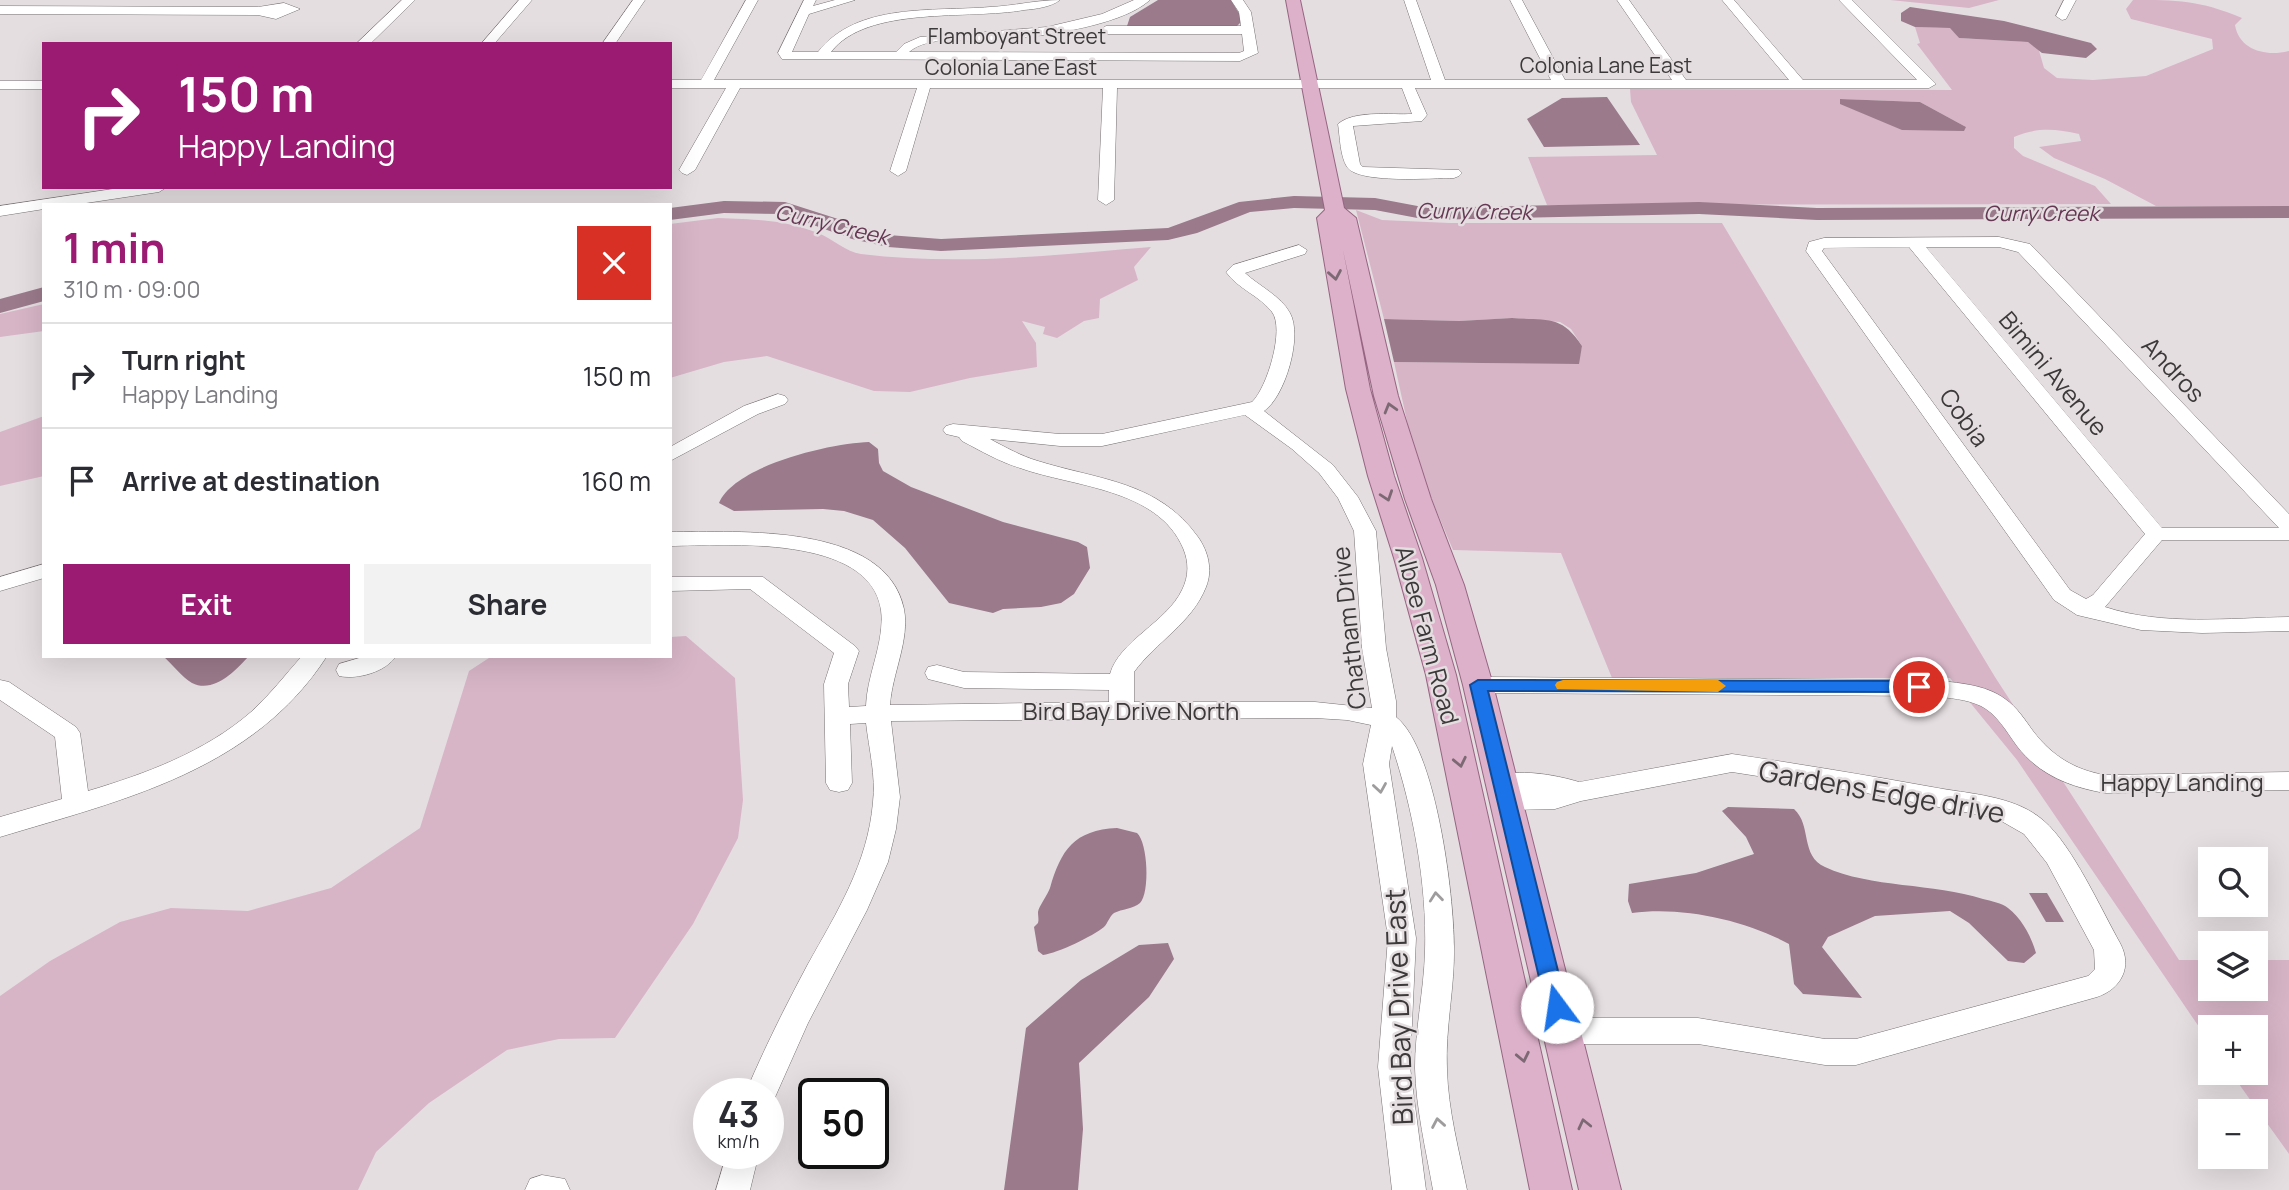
<!DOCTYPE html>
<meta charset="utf-8">
<style>
body{margin:0;font-family:Manrope,sans-serif;background:#f2f2f3;color:#2b2b33;height:100vh;display:flex;flex-direction:column;font-size:26px;white-space:nowrap}
*{box-sizing:border-box;margin:0}
p{font-size:23px;color:#7c7c81}
.icon{flex:none;width:38px;height:38px;fill:none;stroke:currentColor;stroke-width:2;stroke-linecap:round;stroke-linejoin:round}
.map{position:relative;flex:1;overflow:hidden}
.sheet{position:absolute;left:42px;top:203px;width:630px;height:455px;display:flex;flex-direction:column;background:#fff;border-radius:0px;box-shadow:0 7px 28px #0002}
.sheet>*{flex:none}
.guide{position:absolute;left:42px;top:42px;width:630px;height:147px;border-radius:0px;box-shadow:0 7px 28px #0002;background:#9a1b71;color:#fff;overflow:hidden}
.controls{position:absolute;left:2198px;top:847px;display:grid;gap:14px}
.controls a{display:grid;place-items:center;width:70px;height:70px;border-radius:0px;background:#fff;box-shadow:0 7px 28px #0002;font-size:35px}
.speed{position:absolute;left:693px;top:1078px;display:flex;gap:14px;font-size:35px;font-weight:700;text-align:center}
.speed>*{display:grid;place-content:center;width:91px;height:91px;border-radius:50%;background:#fff;box-shadow:0 7px 28px #0002;line-height:1}
.speed small{font-size:18px;font-weight:400}
.speed .limit{border:4px solid #111;border-radius:10px;background:#fff;color:#111}
.pin{position:absolute;display:grid;place-items:center;width:60px;height:60px;color:#fff;margin:-30px;border:4px solid #fff;border-radius:50%;box-shadow:0 2px 7px #0007}
.me{position:absolute;width:77px;margin:-38px;rotate:346deg;stroke-linejoin:round;filter:drop-shadow(0 0 5px #0008)}
.turn{display:flex;align-items:center;gap:24px;height:147px;padding:0 21px;font-size:32px}
.turn .icon{width:91px;height:91px;stroke-width:2.5}
.turn b{display:block;font-size:49px;line-height:60px}
.round{display:grid;place-items:center;flex:none;width:74px;height:74px;border-radius:0px;background:#f2f2f3}
.headline{display:flex;align-items:center;justify-content:space-between;height:119px;padding:0 21px}
h1{font-size:42px;font-weight:700;line-height:52px;color:#9a1b71}
.primary-button{display:flex;gap:14px;margin-top:auto;padding:14px 21px}
.primary-button a{flex:1;height:80px;border-radius:0px;background:#9a1b71;color:#fff;font-size:28px;font-weight:700;line-height:80px;text-align:center}
.primary-button a+a{background:#f2f2f3;color:#2b2b33}
ul{padding:0;list-style:none}
li{display:flex;align-items:center;gap:21px;height:105px;padding:0 21px;border-top:2px solid #e1e1e2}
li div{flex:1}
li b{display:block;font-size:26px}
li em{font-style:normal}
.map>svg:first-child{display:block}
.green{fill:#d7b5c7;fill-rule:evenodd}
.water{fill:#9a7a8b}
.lines{fill:none;stroke-linecap:round;stroke-linejoin:round}
.river{fill:#9a7a8b;fill-rule:evenodd}
.minor-casing{stroke:#777174;stroke-width:1}
.major-casing{stroke:#966581;stroke-width:2}
.minor{fill:#fff;fill-rule:evenodd}
.major{fill:#ddb1ca;fill-rule:evenodd}
.oneway{stroke:#7c6974}
.oneway2{stroke:#9e9c9c}
.route{fill:#1a73e8;stroke:#114b97;stroke-width:2}
.slow{fill:#f59e0b}
.labels{text-anchor:middle;dominant-baseline:central;stroke-width:5;stroke-linejoin:round;paint-order:stroke}
.far-street-label{font-size:21px;fill:#3c393a;stroke:#e5dee1}
.far-water-label{font-size:21px;font-style:italic;fill:#653752;stroke:#e5dee1}
.street-label{font-size:24px;fill:#3c393a;stroke:#e5dee1}
.near-street-label{font-size:28px;fill:#3c393a;stroke:#e5dee1}
</style>
<div class="map">
<svg width="2289" height="1190" viewBox="0 0 2289 1190">
<rect width="100%" height="100%" fill="#e5dee1"/>
<g class="green">
<path d="M1890,0H1999L1969,8Z"/>
<path d="M2133,0C2177,0 2199,0 2242,18L2235,25C2239,50 2266,57 2289,51V207L2156,206L2105,179L2054,158L2039,147L2081,141L2079,134C2056,129 2037,127 2014,137V148L2023,156L2095,186L2111,204L1547,205L1528,157L1657,155L1631,102L1630,89L1952,90L1917,44L1920,43L1915,27L1951,28L1959,38L2028,42L2038,47L2044,68L2057,78L2093,80L2146,76L2213,49L2212,39L2131,19L2126,9ZM1840,99L1920,102L1966,127Z"/>
<path d="M1356,210L1382,220L1450,223H1722L1995,677L2179,960H2210V989H2256V960H2289V1154L2231,1073H2256V1027H2210V1043L2017,760L1950,678H1612L1561,553L1453,550L1416,462L1394,362L1578,364L1582,346L1571,329L1560,322L1512,318L1459,321L1384,319Z"/>
<path d="M718,218C757,220 781,219 818,233C833,239 846,252 861,254C959,266 1054,255 1151,247L1134,267L1138,280L1100,299L1099,318L1084,321L1057,338L1043,334L1045,327L1022,321L1036,343L1037,367L970,378L910,392L874,391L767,356L724,362L670,378V224Z"/>
<path d="M44,304V331L0,337V314Z"/>
<path d="M44,416V476L0,486V432Z"/>
<path d="M686,636L735,678L743,800L738,838L693,924L615,1038L559,1039L507,1050L429,1103L376,1152L358,1190H0V996L50,961L120,922L171,908L248,911L331,888L420,828L469,671L492,656H670V637Z"/>
</g>
<g class="water">
<path d="M1158,0H1231L1243,20L1235,28L1127,26L1130,17Z"/>
<path d="M1910,7L2004,21L2091,43L2097,49L2086,58L2042,53L2028,42L1959,38L1950,28L1915,27L1901,21V13Z"/>
<path d="M1607,97L1640,145L1544,147L1527,119L1562,98Z"/>
<path d="M1840,99L1920,102L1966,127L1964,131L1902,130L1840,104Z"/>
<path d="M1512,318C1547,321 1561,314 1582,346L1579,364L1394,362L1384,319L1459,321Z"/>
<path d="M869,442L878,449L879,463L883,471L911,487L1003,522L1078,542L1087,547L1090,568L1074,594L1061,603L1041,607L1003,609L993,613L949,603L905,548L873,520L844,511L823,509L734,511L719,503C735,465 832,443 869,442Z"/>
<path d="M163,656H249C236,670 214,694 192,683C182,677 172,664 163,656Z"/>
<path d="M1728,807L1794,809C1812,825 1800,856 1825,867C1870,888 1934,883 1983,899C1991,901 2002,903 2008,908C2022,919 2031,936 2036,953L2024,963L2008,961L1969,923L1950,911L1875,916L1828,937L1822,947L1862,998L1803,994L1794,984L1789,944C1745,920 1682,906 1632,913L1628,901L1629,884L1696,873L1754,854L1746,837L1722,811Z"/>
<path d="M1117,828L1137,833C1148,843 1150,893 1140,903C1133,909 1122,909 1114,913C1109,917 1108,923 1104,927C1093,936 1058,953 1043,955L1038,951L1034,927L1038,923C1039,920 1038,916 1038,912C1039,906 1047,896 1050,888C1061,850 1074,830 1117,828Z"/>
<path d="M2029,893H2047L2064,922H2046Z"/>
<path d="M1168,943L1174,959L1149,997L1079,1063L1083,1129L1078,1190H1004L1026,1028L1081,980L1139,945Z"/>
</g>
<g class="lines">
<g class="river">
<path d="M1294,196L1375,198L1428,208L1699,202L1817,208L2289,206V218L1817,220L1699,214L1428,220L1375,210L1294,208L1250,212L1197,233L1168,240L941,251L888,247L852,239L783,214L724,213L670,220V208L724,201L785,202L888,235L941,239L1168,228L1239,202Z"/>
<path d="M44,287V301L0,313V299Z"/>
</g>
<defs>
<g id="minor">
<path d="M402,0H415L370,44H356Z"/>
<path d="M519,0H532L494,44H481Z"/>
<path d="M633,0H645L615,44H602Z"/>
<path d="M746,0H758L714,80H1431L1404,0H1416L1445,80H1551L1510,0H1522L1565,80H1672L1617,0H1629L1686,80H1789L1722,0H1734L1803,80H1917L1839,0H1852L1936,84L1929,88H1415L1427,115L1422,121L1353,126L1360,164L1363,167L1459,170L1462,173L1459,176L1454,178C1433,178 1358,184 1347,167C1340,156 1340,137 1338,124C1354,110 1391,115 1412,114L1402,88H1117L1114,200L1106,205L1098,200L1103,88H930L906,171L898,176L890,171L917,88H740L695,170L687,175L682,173L679,170L726,88H670V80H701Z"/>
<path d="M804,0H816L813,6L835,0H855L809,14L792,52H818C857,2 933,12 990,7C1014,6 1036,0 1060,0C1051,7 1036,9 1024,10C970,20 867,5 831,52H896L904,44L920,37L1047,27L1102,14L1134,0H1150C1119,28 1030,38 988,41C964,42 929,35 909,52L1239,53L1244,51L1242,34H1106L1100,30L1106,26H1241L1239,12L1231,0H1243L1251,12L1258,53L1240,61L782,59L778,53Z"/>
<path d="M2064,0H2076L2066,19L2062,20L2056,16Z"/>
<path d="M284,3L300,9L276,19L258,15L0,14V6L258,7Z"/>
<rect x="0" y="81" width="44" height="8"/>
<path d="M126,187H167L159,192L73,205H44V209L0,216V206Z"/>
<path d="M1999,237L2030,244L2289,514V540H2162L2105,607C2163,626 2229,618 2289,617V631L2202,633L2141,630L2077,615L2054,600L1806,251L1809,242L1824,238ZM1909,247L2145,534L2093,595L2086,599L2070,590L1822,251L1824,248ZM1926,247H1999L2018,252L2279,528H2162Z"/>
<path d="M1299,245L1307,250L1305,254L1245,273C1259,286 1281,296 1290,313C1303,336 1285,397 1264,411L1333,465L1358,497L1376,531L1386,648L1396,701V717C1436,748 1454,896 1454,946C1455,987 1445,1028 1447,1069C1448,1110 1459,1150 1467,1190H1433C1426,1150 1416,1109 1415,1068C1415,1029 1424,990 1425,951C1427,884 1413,809 1392,746L1389,764L1416,938L1410,1067L1426,1190H1392L1378,1067L1388,938L1363,764L1371,725L1347,720L1315,718L891,721L900,797L896,829L888,862L867,910L808,1023L772,1104L768,1105V1094H745C764,1049 785,1007 808,964C837,912 868,863 873,802C876,776 869,749 866,723L850,724L852,783L848,790L839,792L830,790L826,783L824,684L834,653L750,589L670,591V577H763L855,646L859,651L848,684L849,707L866,706C867,674 885,642 881,610C870,534 726,545 670,546V532C737,532 886,522 904,609C910,640 892,674 890,705L1109,702V690L964,688L928,679L925,673L928,667L937,665L964,672L1110,674C1119,641 1167,622 1182,590C1189,576 1189,562 1183,548C1157,488 1073,487 1020,468C1000,462 981,451 962,441L959,437L946,434L943,430L946,426L953,424L1060,434H1102L1252,402C1267,388 1285,329 1272,312C1260,296 1238,289 1226,272L1233,265ZM1245,415L1292,449L1319,473L1338,498L1354,531L1362,648L1372,708L1315,702H1134V672C1156,642 1192,623 1206,587C1213,570 1208,551 1198,537C1158,481 1099,480 1038,461C1021,456 1005,447 990,439L1060,446H1102Z"/>
<path d="M778,394L785,396L788,400L785,404L758,414L670,461V447L744,406Z"/>
<path d="M44,564V578L0,591V577Z"/>
<path d="M302,656H327C253,771 122,800 0,837V817L62,799L55,737L0,700V680L9,682L76,727L80,733L88,791C145,774 205,752 251,712C270,695 285,675 302,656Z"/>
<path d="M366,656H396C386,672 357,680 339,676L336,670L339,664Z"/>
<path d="M1478,677L1933,680C1957,683 1985,684 2005,699C2017,707 2025,720 2033,731C2052,756 2075,770 2105,775L2289,772V790L2105,793C2070,787 2039,775 2017,746C2006,731 1997,714 1981,706C1966,699 1949,698 1933,696L1478,693L1469,691L1466,685L1469,679Z"/>
<path d="M1732,754C1799,764 1866,775 1932,787C1968,794 2015,795 2044,821C2072,845 2101,909 2120,943C2133,967 2121,989 2097,997L1856,1065H1825L1698,1044H1562L1551,1040L1547,1031L1551,1022L1562,1018H1698L1825,1039H1856L2088,976L2095,969L2094,950L2047,863L2024,834L1996,818L1866,793L1732,772L1581,801L1555,809L1506,810L1497,808L1493,801L1497,794L1504,792L1493,790L1489,783L1493,776C1519,769 1553,774 1579,782Z"/>
<path d="M727,1153H759L750,1190H716Z"/>
<path d="M542,1175L565,1179L570,1190H525L530,1179Z"/>
</g>
<path id="major" d="M1286,0H1300L1344,208L1356,218L1398,396L1431,499L1464,585L1493,685L1621,1190H1579L1463,685L1436,585L1405,499L1374,396L1343,250L1370,389L1394,476L1422,558L1456,675L1572,1190H1530L1426,675L1394,558L1368,476L1346,389L1317,218L1325,210Z"/>
</defs>
<use href="#minor" class="minor-casing"/>
<use href="#major" class="major-casing"/>
<use href="#minor" class="minor"/>
<use href="#major" class="major"/>
</g>
<defs><path id="oneway-chevron" d="M-2-3.5L2.5 0L-2 3.5" fill="none" stroke-width="1.6" stroke-linecap="round" stroke-linejoin="round" transform="scale(1.75)"/></defs>
<g class="oneway">
<use href="#oneway-chevron" transform="translate(1335 275) rotate(80)"/>
<use href="#oneway-chevron" transform="translate(1390 408) rotate(-106)"/>
<use href="#oneway-chevron" transform="translate(1387 496) rotate(71)"/>
<use href="#oneway-chevron" transform="translate(1460 762) rotate(78)"/>
<use href="#oneway-chevron" transform="translate(1523 1057) rotate(78)"/>
<use href="#oneway-chevron" transform="translate(1584 1124) rotate(-103)"/>
</g>
<g class="oneway2">
<use href="#oneway-chevron" transform="translate(1380 788) rotate(81)"/>
<use href="#oneway-chevron" transform="translate(1436 897) rotate(-96)"/>
<use href="#oneway-chevron" transform="translate(1438 1123) rotate(-100)"/>
</g>
<path class="route" d="M1478,680L1919,681L1927,687L1919,692L1488,691L1567,1007L1564,1013L1557,1016L1549,1013L1546,1007L1470,685Z"/>
<path class="slow" d="M1563,680H1718L1726,686L1718,692L1557,689L1555,685L1557,682Z"/>
<g class="labels">
<g class="far-street-label">
<text x="1017" y="36">Flamboyant Street</text>
<text x="1606" y="65">Colonia Lane East</text>
<text x="1011" y="67">Colonia Lane East</text>
</g>
<g class="far-water-label">
<text transform="translate(1474 211) rotate(1)">Curry Creek</text>
<text x="2041" y="213">Curry Creek</text>
<text transform="translate(832 224) rotate(13)">Curry Creek</text>
</g>
<g class="street-label">
<text transform="translate(2174 369) rotate(47)">Andros</text>
<text transform="translate(2054 373) rotate(50)">Bimini Avenue</text>
<text transform="translate(1965 417) rotate(54)">Cobia</text>
<text transform="translate(1348 628) rotate(-96)">Chatham Drive</text>
<text transform="translate(1428 635) rotate(75)">Albee Farm Road</text>
<text x="1131" y="710">Bird Bay Drive North</text>
<text x="2182" y="781">Happy Landing</text>
</g>
<g class="near-street-label">
<text transform="translate(1882 791) rotate(10)">Gardens Edge drive</text>
<text transform="translate(1398 1007) rotate(-92)">Bird Bay Drive East</text>
</g>
</g>
</svg>
<div class="controls">
<a><svg class="icon" aria-label="search" viewBox="0 0 24 24"><circle cx="10" cy="10" r="6"/><path d="M15 15l6 6"/></svg></a>
<a><svg class="icon" aria-label="layers" viewBox="0 0 24 24"><path d="M12 4l9 5-9 5-9-5zM3 14l9 5 9-5"/></svg></a>
<a>+</a>
<a>−</a>
</div>
<div class="speed"><div>43<small>km/h</small></div><div class="limit">50</div></div>
<div class="pin" style="left:1919px;top:687px;background:#d93025"><svg class="icon" aria-label="arrive" viewBox="0 0 24 24"><path d="M6 21V4h12l-3 4 3 4H6"/></svg></div>
<svg class="me" style="left:1557px;top:1007px" viewBox="-20 -20 40 40"><circle r="19" fill="#fff"/><path d="M0-13L10 11 0 6-10 11z" fill="#1a73e8"/></svg>
<div class="guide">
<div class="turn"><svg class="icon" aria-label="right" viewBox="0 0 24 24"><path d="M7 20v-9h11M14 6l5 5-5 5"/></svg><div><b>150 m</b>Happy Landing</div></div>
</div>
<section class="sheet">
<div class="headline"><div><h1>1 min</h1><p>310 m · 09:00</p></div><a class="round" style="background:#d93025;color:#fff"><svg class="icon" aria-label="close" viewBox="0 0 24 24"><path d="M6 6l12 12M18 6L6 18"/></svg></a></div>
<ul>
<li><svg class="icon" aria-label="right" viewBox="0 0 24 24"><path d="M7 20v-9h11M14 6l5 5-5 5"/></svg><div><b>Turn right</b><p>Happy Landing</p></div><em>150 m</em></li>
<li><svg class="icon" aria-label="arrive" viewBox="0 0 24 24"><path d="M6 21V4h12l-3 4 3 4H6"/></svg><div><b>Arrive at destination</b></div><em>160 m</em></li>
</ul>
<div class="primary-button"><a>Exit</a><a>Share</a></div>
</section>
</div>
